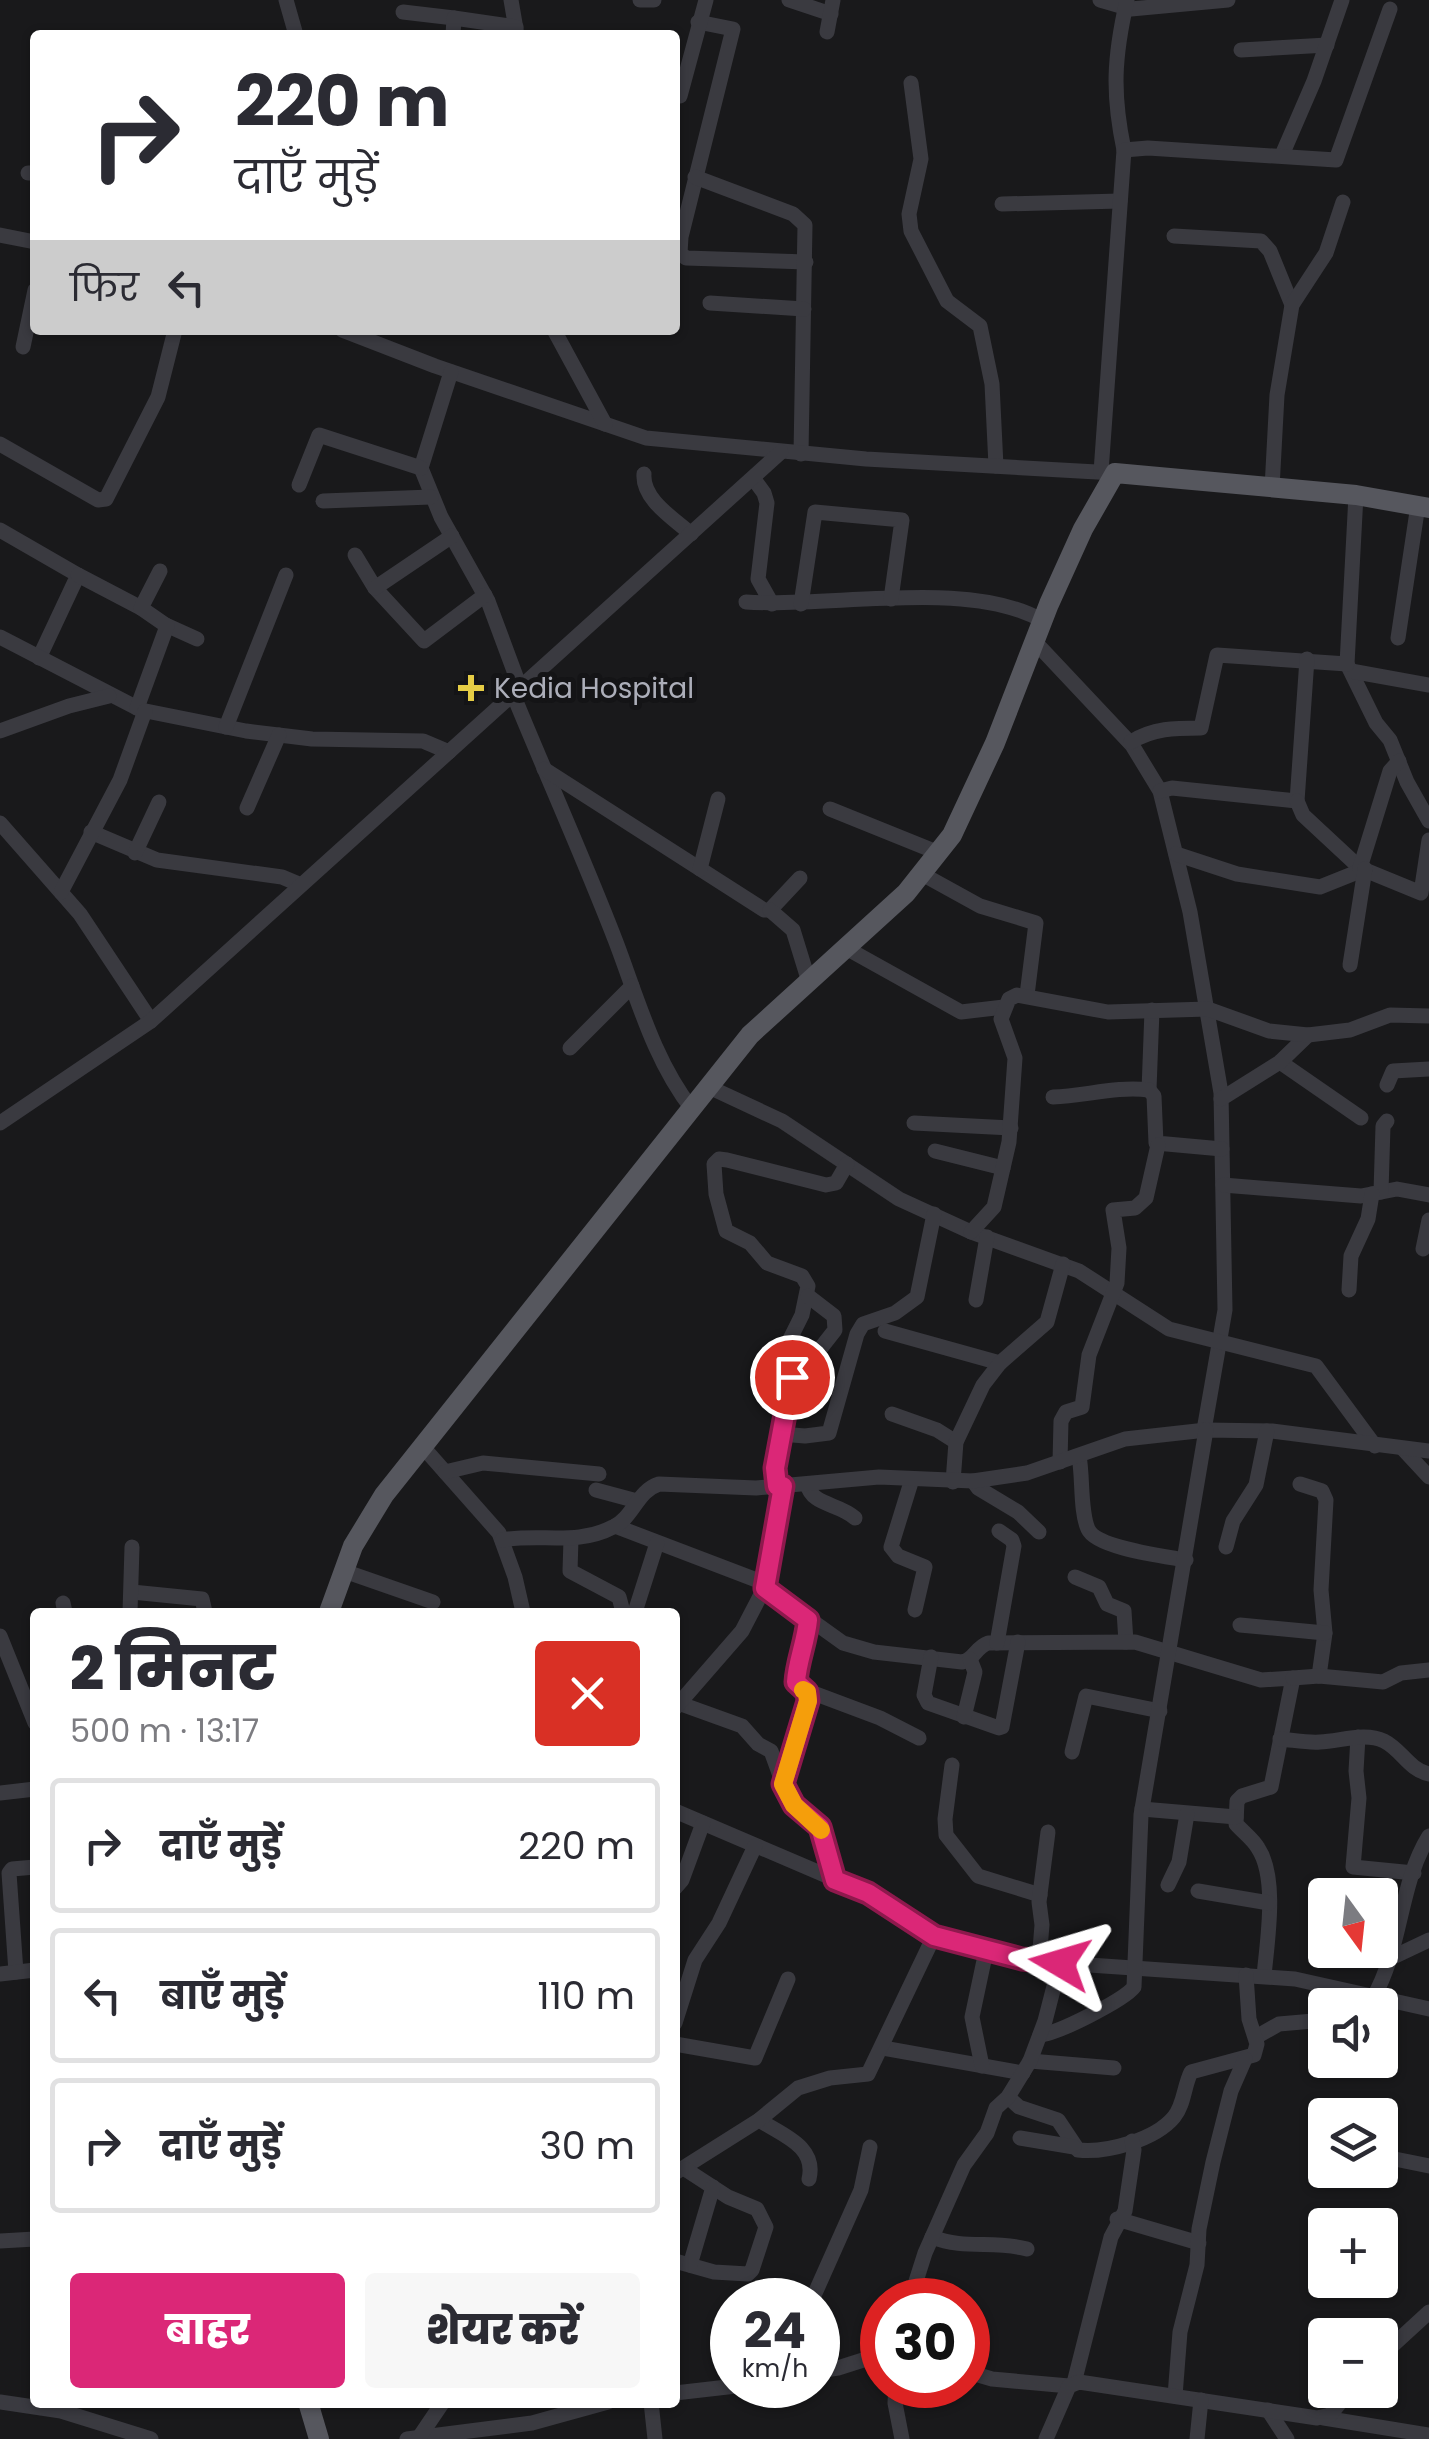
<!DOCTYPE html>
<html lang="hi">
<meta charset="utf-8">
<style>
body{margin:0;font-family:Poppins,"Noto Sans Devanagari",sans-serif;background:#f7f7f7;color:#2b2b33;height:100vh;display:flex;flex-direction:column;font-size:38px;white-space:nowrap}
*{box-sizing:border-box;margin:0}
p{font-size:32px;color:#7c7c81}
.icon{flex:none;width:55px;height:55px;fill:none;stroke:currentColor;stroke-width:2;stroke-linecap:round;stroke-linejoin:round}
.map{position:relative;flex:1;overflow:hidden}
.details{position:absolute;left:30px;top:1608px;width:650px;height:800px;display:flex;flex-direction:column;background:#fff;border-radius:10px;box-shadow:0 2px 8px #0004}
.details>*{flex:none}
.top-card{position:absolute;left:30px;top:30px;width:650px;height:305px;border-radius:10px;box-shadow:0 2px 8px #0004;background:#fff;color:#2b2b33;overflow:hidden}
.needle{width:65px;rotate:165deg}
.fabs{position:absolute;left:1308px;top:1878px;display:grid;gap:20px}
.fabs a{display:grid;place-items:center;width:90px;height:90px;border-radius:10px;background:#fff;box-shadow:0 2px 8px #0004;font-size:50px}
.speed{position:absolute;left:710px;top:2278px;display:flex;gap:20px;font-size:50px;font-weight:700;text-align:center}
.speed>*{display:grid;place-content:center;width:130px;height:130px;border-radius:50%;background:#fff;box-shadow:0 2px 8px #0004;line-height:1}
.speed small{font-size:25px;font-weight:400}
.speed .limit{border:15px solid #d22;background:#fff;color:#111}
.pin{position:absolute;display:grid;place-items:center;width:85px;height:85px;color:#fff;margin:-42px;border:5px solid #fff;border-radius:50%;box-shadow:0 2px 10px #0007}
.me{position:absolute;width:110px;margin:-55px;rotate:277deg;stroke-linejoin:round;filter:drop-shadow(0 0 8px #0008)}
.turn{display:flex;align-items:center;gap:35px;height:210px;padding:0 40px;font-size:45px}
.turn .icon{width:130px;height:130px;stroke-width:2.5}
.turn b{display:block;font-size:70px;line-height:85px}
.then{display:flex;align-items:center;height:95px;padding:0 40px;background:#0003;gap:20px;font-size:38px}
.round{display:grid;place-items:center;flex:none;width:105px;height:105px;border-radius:10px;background:#f7f7f7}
.summary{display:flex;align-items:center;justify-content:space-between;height:170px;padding:0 40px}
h1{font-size:60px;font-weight:800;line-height:75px}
.button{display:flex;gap:20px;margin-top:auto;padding:20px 40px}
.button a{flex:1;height:115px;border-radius:10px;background:#db2777;color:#fff;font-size:40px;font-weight:800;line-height:115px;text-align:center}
.button a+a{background:#f7f7f7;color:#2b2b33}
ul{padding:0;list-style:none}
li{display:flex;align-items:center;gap:30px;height:135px;margin:0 20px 15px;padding:0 20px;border:5px solid #e1e1e2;border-radius:10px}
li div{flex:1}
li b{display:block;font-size:38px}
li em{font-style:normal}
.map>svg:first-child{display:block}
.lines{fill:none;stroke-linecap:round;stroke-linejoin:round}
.minor{stroke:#3a3a40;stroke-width:15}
.major{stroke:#56575e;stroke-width:20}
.route-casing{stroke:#8e194d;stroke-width:25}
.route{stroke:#db2777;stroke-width:18}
.slow{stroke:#f59e0b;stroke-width:18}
.poi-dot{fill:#e6cd45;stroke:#141416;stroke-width:4}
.labels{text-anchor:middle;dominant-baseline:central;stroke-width:10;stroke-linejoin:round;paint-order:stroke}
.poi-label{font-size:28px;fill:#acaeb9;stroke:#141416;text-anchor:start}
</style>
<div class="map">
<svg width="1429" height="2439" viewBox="0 0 1429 2439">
<rect width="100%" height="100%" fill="#19191b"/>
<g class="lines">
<g class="minor">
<path d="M286,0L296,35"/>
<path d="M511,0L517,35"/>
<path d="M640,0H654"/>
<path d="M789,0L831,14"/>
<path d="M1100,0L1131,9L1228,0"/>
<path d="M403,12L454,18"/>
<path d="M698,22L733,29L681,237L680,253L686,258L806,262"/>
<path d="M827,32L833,0"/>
<path d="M453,35L454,18L516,27"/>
<path d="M1241,50L1327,45"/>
<path d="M911,83L921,159L909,214L911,231L947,301L980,326L992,384L996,466"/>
<path d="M680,96L706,0"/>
<path d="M1124,150C1112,93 1114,57 1127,0"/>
<path d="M1282,155L1314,81L1342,0"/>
<path d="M28,173H35"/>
<path d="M695,177L793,214L805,225L801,454"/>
<path d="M1002,204L1120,201"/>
<path d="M0,235L35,242"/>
<path d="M1174,236L1261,241L1270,251L1292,305"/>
<path d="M710,303L804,309"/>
<path d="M342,330L435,366L646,438L866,459L1115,473"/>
<path d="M554,330L605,424"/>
<path d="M23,347L35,290"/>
<path d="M451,372L421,468L441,517L488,601L520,687"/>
<path d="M0,444L98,500L106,499L158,397L175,330"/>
<path d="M1101,472L1124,150L1148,148L1336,160L1390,9"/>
<path d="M644,474C642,499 673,518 691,534"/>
<path d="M753,478L764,493L767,503L758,579L772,604"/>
<path d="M299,485L319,435L421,468"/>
<path d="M1272,488L1277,395L1292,305L1326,253L1343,202"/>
<path d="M323,501L431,497"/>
<path d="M0,530L78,575L39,658"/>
<path d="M355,555L375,588L424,641L485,595"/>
<path d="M78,575L141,608"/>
<path d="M375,588L452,536"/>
<path d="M746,602C831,608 970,578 1043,621"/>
<path d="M801,604L815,512L902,520L891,599"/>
<path d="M166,625L197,639"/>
<path d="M0,637L141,710L246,731L312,739L423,741L449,752"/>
<path d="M1398,638L1418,505"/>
<path d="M1036,643L1132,745L1160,791L1190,912L1221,1093L1225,1310L1204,1430"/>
<path d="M1347,664L1376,723L1390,740L1407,782L1429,821"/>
<path d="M1351,671L1429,685"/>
<path d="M513,694C547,777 584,859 616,942C638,1000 654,1060 692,1109"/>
<path d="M137,708L167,626L141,608L160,571"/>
<path d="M226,727L286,575"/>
<path d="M0,731L69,706L109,696"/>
<path d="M1131,742C1153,728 1175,728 1201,728L1217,655L1347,664L1356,495"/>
<path d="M544,769L764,910H770L800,878"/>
<path d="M1160,791L1172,788L1297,801L1307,659"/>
<path d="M1297,801L1303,815L1360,868L1421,893L1429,840"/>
<path d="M247,808L279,735"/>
<path d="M830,809L939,853"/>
<path d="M0,823L80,914L151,1021"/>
<path d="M91,832L157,860L282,877L301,885"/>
<path d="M135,853L159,802"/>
<path d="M1176,854L1237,874L1320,887L1365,869"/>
<path d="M1360,868L1390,771L1399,761"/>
<path d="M700,869L718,799"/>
<path d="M922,874L980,906L1036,923L1027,995"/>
<path d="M61,892L120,780L145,711"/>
<path d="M770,910L793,930L809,982"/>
<path d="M846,948L961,1012L1004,1007"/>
<path d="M1350,965L1365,869"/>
<path d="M570,1048L632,986"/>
<path d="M1280,1062L1361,1118"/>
<path d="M1387,1085L1393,1071L1429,1069"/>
<path d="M709,1087L782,1121L899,1199L971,1232L1079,1271L1169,1329L1316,1366L1375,1446"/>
<path d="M1149,1090L1152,1010"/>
<path d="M1053,1097C1085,1096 1116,1086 1149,1090L1154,1096L1156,1143L1222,1149"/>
<path d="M1221,1099L1280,1062L1308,1035"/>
<path d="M0,1123L151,1021L781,452"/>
<path d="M914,1123L1011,1128"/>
<path d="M935,1151L1003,1168"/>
<path d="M1223,1185L1361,1196L1397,1189L1429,1195"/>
<path d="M1381,1192L1383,1126L1387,1121"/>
<path d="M971,1232L994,1207L1009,1142L1015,1058L1001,1019L1009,999L1017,995L1108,1012L1208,1009L1269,1031L1308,1035L1350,1030L1390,1015L1429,1016"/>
<path d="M1423,1249L1429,1220"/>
<path d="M1349,1290L1351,1256L1368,1219L1372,1194"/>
<path d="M976,1300L987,1237"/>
<path d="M885,1331L1000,1363"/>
<path d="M785,1349L802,1315L808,1286L802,1276L767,1263L750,1243L726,1231L716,1194L714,1164L719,1159L727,1160L826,1185L836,1183L847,1164"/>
<path d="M892,1414L937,1430L956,1442"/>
<path d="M781,1434L805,1436L829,1433L857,1334L863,1324L895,1313L917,1297L934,1214"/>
<path d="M423,1447L499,1533L515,1577L523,1612"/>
<path d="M1403,1449L1429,1477"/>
<path d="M1079,1456C1083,1477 1080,1511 1088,1529C1096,1548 1164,1556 1186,1560"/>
<path d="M1060,1462L1061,1421L1066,1412L1082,1407L1089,1355L1117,1283L1119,1248L1113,1210L1135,1208L1146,1198L1158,1145"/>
<path d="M445,1472L483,1463L599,1474"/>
<path d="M912,1479L891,1547L898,1556L925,1567L915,1610"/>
<path d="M973,1481L978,1488L1018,1512L1039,1532"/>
<path d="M953,1482L956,1442L983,1385L1000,1363L1047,1322L1063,1264"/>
<path d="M807,1484C812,1506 839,1503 855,1518"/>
<path d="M1300,1484L1322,1491L1326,1500L1321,1590L1325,1633L1319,1676"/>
<path d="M777,1487L775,1468L790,1379L802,1372L835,1330L834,1316L808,1296"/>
<path d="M596,1490L637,1501"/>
<path d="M615,1526L767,1584"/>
<path d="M571,1539L570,1571L619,1597L623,1612"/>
<path d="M502,1540C540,1533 577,1546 613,1527C633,1518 637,1491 659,1484L756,1488L879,1477L973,1481L1027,1473L1125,1439L1206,1430L1272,1431L1429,1451"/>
<path d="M1226,1547L1233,1521L1256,1485L1267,1431"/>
<path d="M344,1571L433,1602"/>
<path d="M1075,1577L1099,1587L1107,1604L1124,1611L1126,1642"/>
<path d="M765,1587L843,1643L874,1652L962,1662C974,1660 976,1647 988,1643L1135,1642L1261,1680L1293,1678L1271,1787L1242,1796L1237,1801L1236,1824C1243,1832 1253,1839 1258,1848C1278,1878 1267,1942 1264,1976"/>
<path d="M132,1592L202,1599L205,1612"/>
<path d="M63,1603L65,1612"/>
<path d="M130,1612L132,1547"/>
<path d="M635,1612L657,1543"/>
<path d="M808,1621C807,1639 793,1674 800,1688L880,1718L919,1738"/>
<path d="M1240,1625L1325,1633"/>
<path d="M0,1636L35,1723"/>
<path d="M997,1643L1014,1546L1012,1540L999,1531"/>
<path d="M931,1657L924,1695L928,1703L999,1728L1002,1727L1018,1642"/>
<path d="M1293,1678L1319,1676L1383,1682L1401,1673L1429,1670"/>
<path d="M681,1704L742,1726L758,1744L771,1751L783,1784L794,1805L820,1827L835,1880"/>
<path d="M675,1708L742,1631L768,1581L783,1486"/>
<path d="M964,1717L975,1672L970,1659"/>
<path d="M1358,1737L1356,1771L1359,1798L1353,1867L1414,1873"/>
<path d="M1280,1739C1293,1740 1307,1743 1320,1742C1341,1741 1365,1732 1384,1741C1402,1750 1408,1769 1429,1774"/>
<path d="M1072,1752L1086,1696L1160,1711"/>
<path d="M952,1765L945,1819L946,1835L978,1876L1040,1895"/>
<path d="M783,1784L808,1701L807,1692"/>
<path d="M0,1793L35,1789"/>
<path d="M1142,1809L1236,1817"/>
<path d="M675,1811L867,1893L934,1936L986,1951L1060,1963L1295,1979L1429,2009"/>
<path d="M1168,1885L1179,1862L1187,1814"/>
<path d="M675,1888L682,1880L703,1823"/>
<path d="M1198,1891L1269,1903"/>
<path d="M1391,1958L1429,1940"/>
<path d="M1039,1961L1042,1925L1039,1902L1048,1832"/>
<path d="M16,1972L9,1873L12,1869L35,1867"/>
<path d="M0,1974L35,1970"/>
<path d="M1373,1998C1402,1948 1399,1884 1429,1836"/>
<path d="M675,2023L695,1960L719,1923L755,1846"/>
<path d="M1040,2035C1057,2034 1124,2000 1134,1987L1141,1815L1206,1430"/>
<path d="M1256,2037L1279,2024L1325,2020"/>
<path d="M675,2044L755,2058L788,1979"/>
<path d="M883,2048L1023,2073"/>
<path d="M1030,2061L1114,2068"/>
<path d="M982,2066L972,2017L986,1951"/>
<path d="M1008,2097L1019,2107L1058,2120L1078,2150C1107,2153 1155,2140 1174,2117C1184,2105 1184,2086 1191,2072L1254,2055L1257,2044L1249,2019L1246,1975"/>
<path d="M759,2120C782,2135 817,2146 809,2179"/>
<path d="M1020,2138L1074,2147"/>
<path d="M1380,2156L1429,2166"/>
<path d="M675,2173L759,2120L798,2088L830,2078L868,2074L934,1936"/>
<path d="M1117,2219L1199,2243"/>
<path d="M932,2237C965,2250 993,2240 1027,2249"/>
<path d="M0,2241L35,2239"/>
<path d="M675,2261L714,2272L748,2274L752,2270L766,2227L757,2209L728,2197L685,2169"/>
<path d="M690,2265L713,2187"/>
<path d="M812,2300L861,2190L870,2147"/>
<path d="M910,2300L925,2253L964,2165L987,2133L996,2108L1008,2097L1030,2061L1045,2021L1060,1963"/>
<path d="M1380,2357L1429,2312"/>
<path d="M818,2371L838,2368L882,2354"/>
<path d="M968,2372L992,2379L1069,2386"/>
<path d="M1074,2383L1111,2237L1125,2211L1134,2150L1132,2141"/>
<path d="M896,2385L895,2403L902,2439"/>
<path d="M675,2393L745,2385"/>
<path d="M1175,2396L1180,2332L1197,2265L1199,2229L1213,2162L1231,2091L1245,2059"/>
<path d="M0,2402L61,2411L151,2439"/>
<path d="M651,2402L655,2439"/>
<path d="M1268,2410L1287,2439"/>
<path d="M1324,2418L1429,2435"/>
<path d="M407,2439L532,2423L608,2402"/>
<path d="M418,2439L443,2402"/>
<path d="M1046,2439L1069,2386L1079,2382L1317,2418L1330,2415L1350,2390"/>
<path d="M1197,2439L1201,2400"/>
</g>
<g class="major">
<path d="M329,1612L353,1546L384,1495L750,1035L906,893L952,835L995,743L1049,604L1083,529L1115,473L1356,495L1429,508"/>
<path d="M308,2402L319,2439"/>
</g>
</g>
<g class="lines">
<defs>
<path id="route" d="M792,1377L775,1468L777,1486H783L765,1588L808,1620C806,1642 797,1662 796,1682L807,1692L808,1701L783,1784L794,1805L820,1827L835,1880L868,1893L934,1936L1022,1959L1060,1963"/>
</defs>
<use href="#route" class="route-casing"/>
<use href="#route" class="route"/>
<path class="slow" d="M803,1690L807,1692L808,1701L783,1784L794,1805L821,1830"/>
</g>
<path class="poi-dot" d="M466 673h10v10h10v10h-10v10h-10v-10h-10v-10h10z"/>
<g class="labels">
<g class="poi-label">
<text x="494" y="688">Kedia Hospital</text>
</g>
</g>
</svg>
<div class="fabs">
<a><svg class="needle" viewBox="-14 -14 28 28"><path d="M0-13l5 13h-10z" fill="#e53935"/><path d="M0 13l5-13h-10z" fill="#7c7c81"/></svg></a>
<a><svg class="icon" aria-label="sound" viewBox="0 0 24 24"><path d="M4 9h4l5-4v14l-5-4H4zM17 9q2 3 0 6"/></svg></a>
<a><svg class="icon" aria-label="layers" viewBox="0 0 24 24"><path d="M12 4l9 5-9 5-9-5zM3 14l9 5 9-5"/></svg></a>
<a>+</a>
<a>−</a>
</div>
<div class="speed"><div>24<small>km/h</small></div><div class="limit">30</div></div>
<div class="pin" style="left:792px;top:1377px;background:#d93025"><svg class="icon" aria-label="arrive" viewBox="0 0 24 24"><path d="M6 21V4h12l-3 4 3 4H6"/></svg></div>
<svg class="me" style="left:1060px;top:1963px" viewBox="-20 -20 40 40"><path d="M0-17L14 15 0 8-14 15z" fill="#db2777" stroke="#fff" stroke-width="4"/></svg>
<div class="top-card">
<div class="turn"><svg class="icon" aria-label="right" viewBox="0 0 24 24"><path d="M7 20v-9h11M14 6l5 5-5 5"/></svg><div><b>220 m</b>दाएँ मुड़ें</div></div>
<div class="then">फिर<svg class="icon" aria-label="left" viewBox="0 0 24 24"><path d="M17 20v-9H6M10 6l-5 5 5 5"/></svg></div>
</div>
<section class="details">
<div class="summary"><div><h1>2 मिनट</h1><p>500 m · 13:17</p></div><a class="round" style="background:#d93025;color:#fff"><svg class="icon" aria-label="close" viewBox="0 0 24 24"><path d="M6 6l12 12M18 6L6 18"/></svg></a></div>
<ul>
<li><svg class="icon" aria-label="right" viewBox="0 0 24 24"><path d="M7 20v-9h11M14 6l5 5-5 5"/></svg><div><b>दाएँ मुड़ें</b></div><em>220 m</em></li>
<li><svg class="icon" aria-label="left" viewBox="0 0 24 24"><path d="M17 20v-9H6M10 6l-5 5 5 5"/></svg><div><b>बाएँ मुड़ें</b></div><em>110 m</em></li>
<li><svg class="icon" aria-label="right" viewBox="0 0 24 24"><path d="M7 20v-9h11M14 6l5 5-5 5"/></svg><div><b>दाएँ मुड़ें</b></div><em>30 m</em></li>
</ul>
<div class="button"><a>बाहर</a><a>शेयर करें</a></div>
</section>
</div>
